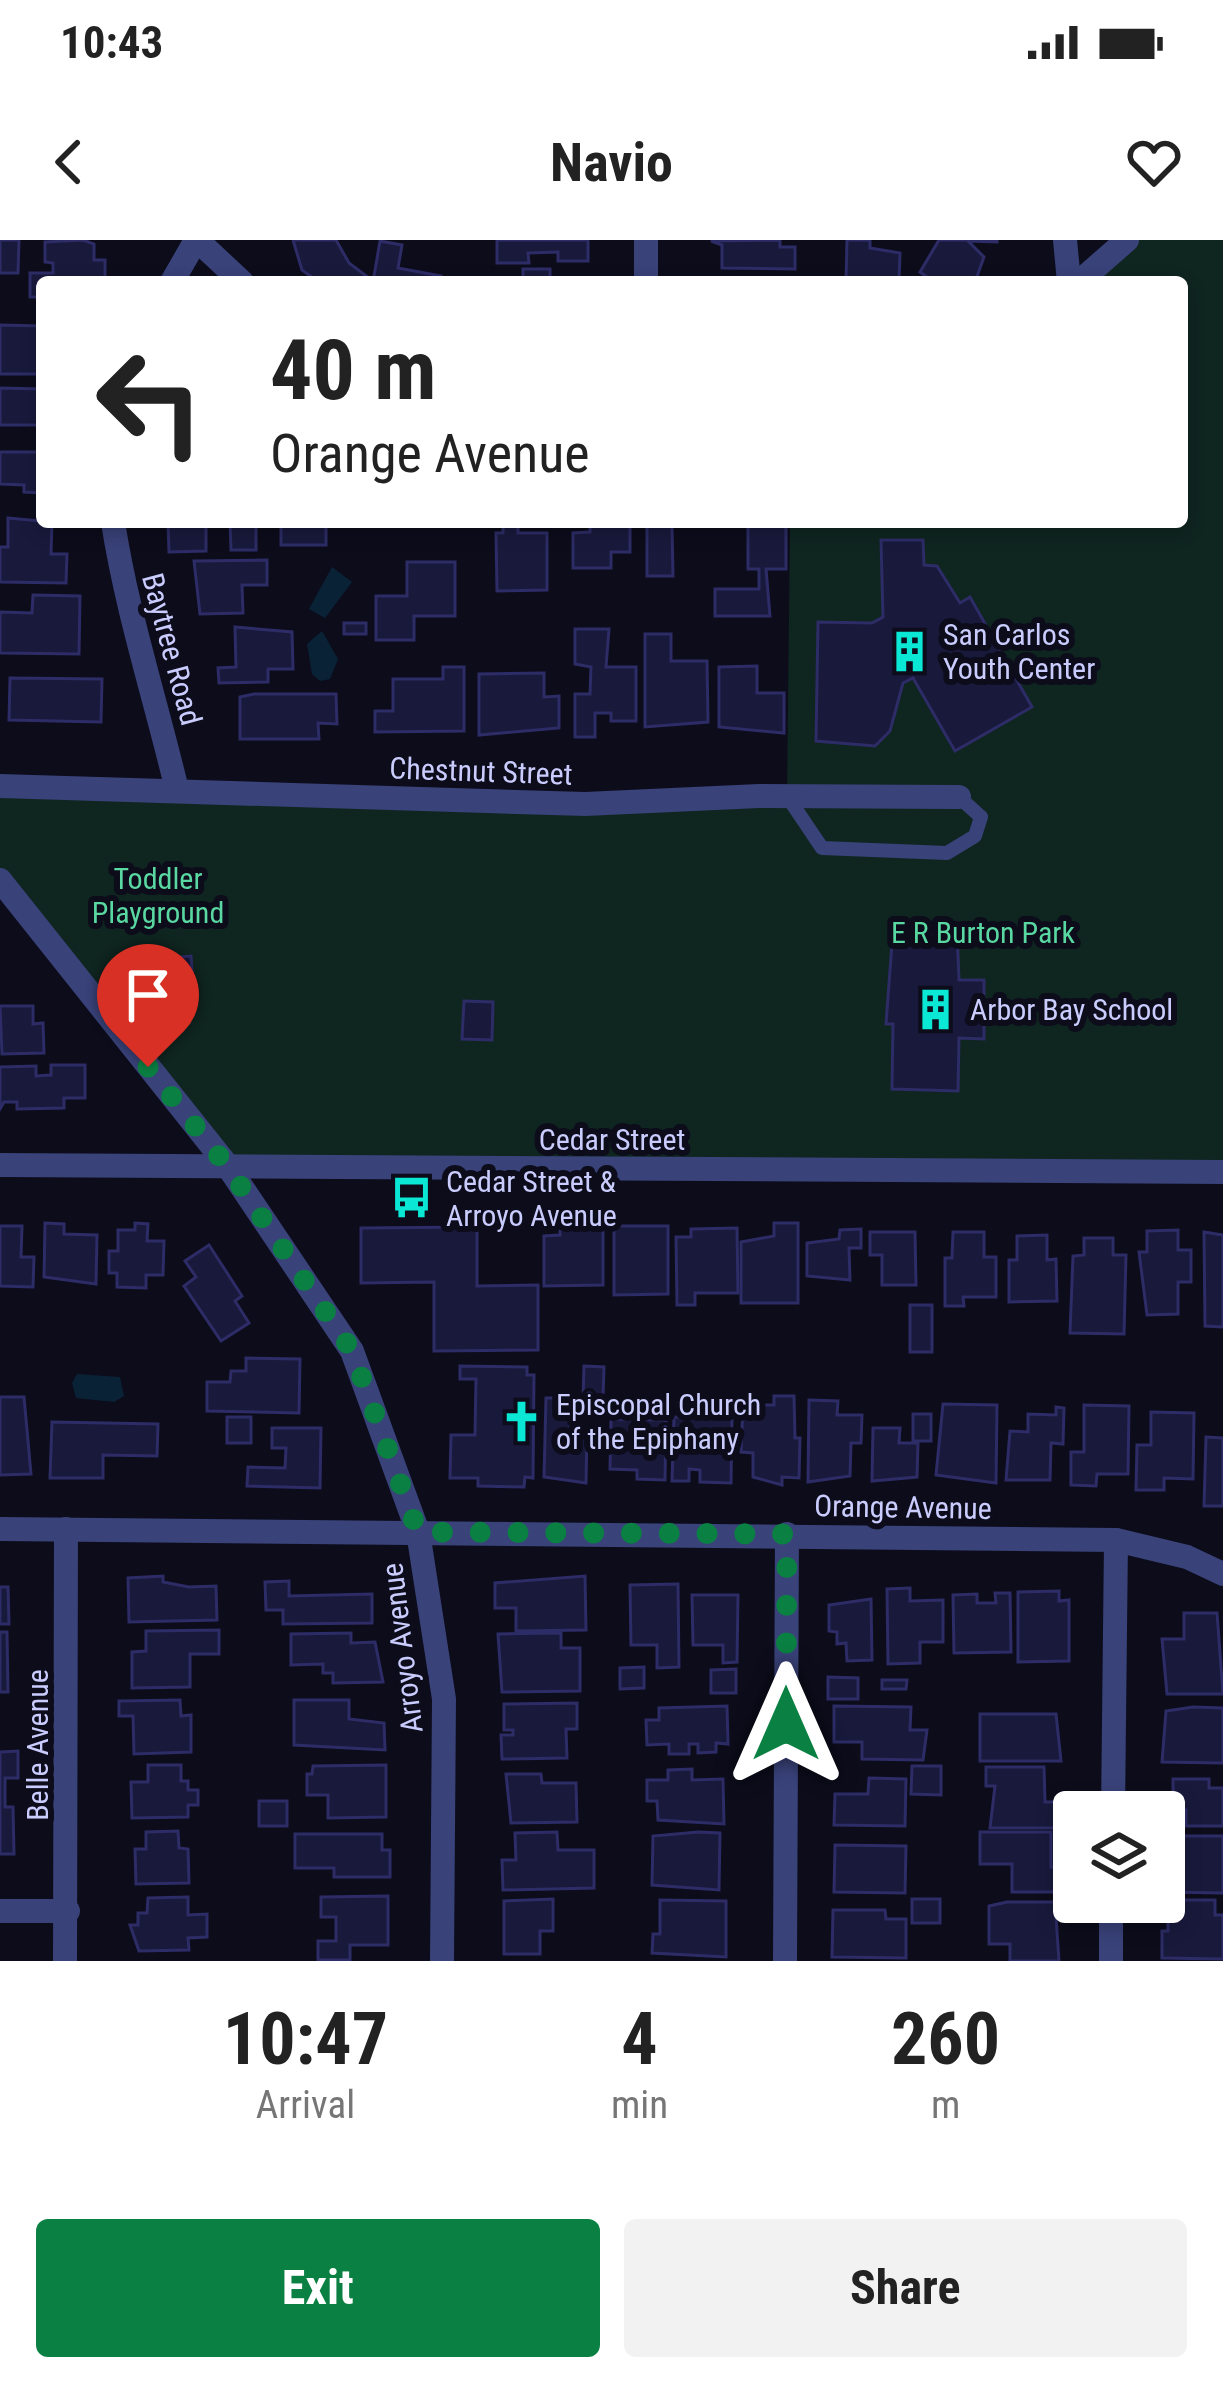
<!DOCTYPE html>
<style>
body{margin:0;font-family:"Roboto Condensed",sans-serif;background:#f2f2f2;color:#222;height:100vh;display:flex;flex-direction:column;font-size:45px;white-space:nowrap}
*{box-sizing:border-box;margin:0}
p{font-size:39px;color:#767676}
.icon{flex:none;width:66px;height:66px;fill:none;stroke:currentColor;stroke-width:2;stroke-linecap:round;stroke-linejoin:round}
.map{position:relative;height:1721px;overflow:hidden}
.panel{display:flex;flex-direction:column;background:#fff;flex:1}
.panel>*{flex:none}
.guide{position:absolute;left:36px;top:36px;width:1152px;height:252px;border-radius:12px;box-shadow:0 6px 18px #0003;background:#fff;color:#222;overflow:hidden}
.buttons{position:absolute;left:1053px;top:1551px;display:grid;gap:24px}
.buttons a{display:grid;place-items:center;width:132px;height:132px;border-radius:12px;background:#fff;box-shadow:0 6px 18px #0003;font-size:60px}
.pin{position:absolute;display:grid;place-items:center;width:102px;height:102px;color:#fff;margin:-123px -51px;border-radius:50% 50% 50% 0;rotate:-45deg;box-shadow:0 0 12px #0007}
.pin .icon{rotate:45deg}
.me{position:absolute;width:132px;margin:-66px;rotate:0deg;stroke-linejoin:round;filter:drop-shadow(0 0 9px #0008)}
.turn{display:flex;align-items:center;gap:42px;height:252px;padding:0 36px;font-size:54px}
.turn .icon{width:156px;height:156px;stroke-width:2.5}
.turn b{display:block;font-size:84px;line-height:102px}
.eta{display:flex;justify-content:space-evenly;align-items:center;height:204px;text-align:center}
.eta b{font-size:72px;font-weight:700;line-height:84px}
.cta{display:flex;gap:24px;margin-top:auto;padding:24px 36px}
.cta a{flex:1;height:138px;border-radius:12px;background:#0b8043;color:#fff;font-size:48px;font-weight:700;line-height:138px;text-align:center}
.cta a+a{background:#f2f2f2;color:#222}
.status{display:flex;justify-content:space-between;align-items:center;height:84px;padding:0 60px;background:#fff;direction:ltr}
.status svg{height:33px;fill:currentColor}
header{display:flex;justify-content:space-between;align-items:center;height:156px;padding:0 36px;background:#fff;font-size:54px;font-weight:700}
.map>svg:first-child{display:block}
.green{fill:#0f2520}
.water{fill:#0a2236}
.building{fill:#19193c;stroke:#2d2c67;stroke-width:3}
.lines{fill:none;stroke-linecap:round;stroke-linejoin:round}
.lane{stroke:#394279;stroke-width:14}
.street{stroke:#394279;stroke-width:24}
.route{stroke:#0b8043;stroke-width:21;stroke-dasharray:0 37.8}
.labels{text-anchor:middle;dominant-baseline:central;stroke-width:12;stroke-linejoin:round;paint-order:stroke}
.poi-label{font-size:30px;fill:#c9ccfd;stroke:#0c0c1b;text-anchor:start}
.street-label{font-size:30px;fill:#c9ccfd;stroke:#0c0c1b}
.park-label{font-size:30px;fill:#59d8a1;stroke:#0c0c1b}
</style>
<div class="status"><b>10:43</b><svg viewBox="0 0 49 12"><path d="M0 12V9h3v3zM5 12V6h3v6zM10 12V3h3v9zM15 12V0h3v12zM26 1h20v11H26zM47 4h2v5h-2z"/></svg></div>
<header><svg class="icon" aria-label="back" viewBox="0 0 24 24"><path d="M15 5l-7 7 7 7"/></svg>Navio<svg class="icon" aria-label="heart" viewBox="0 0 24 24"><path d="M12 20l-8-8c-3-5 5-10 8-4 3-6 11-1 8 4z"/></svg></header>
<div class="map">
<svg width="1223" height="1721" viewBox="0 0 1223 1721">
<rect width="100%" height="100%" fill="#0c0c1b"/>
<path class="green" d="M1127,0H1223V932L227,925L0,640V546L787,556L790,282H1182V42H1079Z"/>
<g class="water">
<path d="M332,327L352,342L325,378L309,369Z"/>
<path d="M322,391L338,419L330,439L320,441L312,434L307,404Z"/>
<path d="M77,1134L120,1137L124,1156L114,1162L76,1158L72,1143Z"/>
</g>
<g class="building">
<path d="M0,0H19L18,33H0Z"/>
<path d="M83,0L94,4V20H105V42H42V57H30V33H53V23L45,22V2Z"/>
<path d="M293,0H336L349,23L369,38L319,42L302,30Z"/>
<path d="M497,0H588V21H558V12L528,13L529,23H497Z"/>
<path d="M780,0V7H795V29L722,28V5L711,1Z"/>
<path d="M847,0H870V8L900,13L899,42H846Z"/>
<path d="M939,0H997V2L968,1L984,17L975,42H934L920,32Z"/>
<path d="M380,1L402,5L398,28L441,36L440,42H373Z"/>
<rect x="523" y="29" width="27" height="13"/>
<path d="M0,85L42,86V134H0Z"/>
<path d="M0,148L42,149V185H0Z"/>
<path d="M0,212H42V253L24,252V245L0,244Z"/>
<path d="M8,278L52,282L51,314H67L66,343L0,342V307H8Z"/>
<path d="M168,282H206V311L169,312Z"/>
<path d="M230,282H256V310H231Z"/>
<rect x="281" y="282" width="45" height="23"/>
<path d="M503,282H518V293H547V350L497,351L496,293H503Z"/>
<path d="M590,282H630V312H611V328H573V293L590,292Z"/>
<path d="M647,282H703L672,286L673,336H647Z"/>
<path d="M748,282H786V329H766L770,376H715V349H759V329H748Z"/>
<path d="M881,300H923L924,325L937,326L960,363L970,357L1032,467L955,511L913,438L903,443L890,491L875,506L816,501L818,382L872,383L883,377Z"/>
<path d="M267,320V345H242L243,373L200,374L194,321Z"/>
<path d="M407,322H455V376H414V400H376V356H407Z"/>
<path d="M33,355L80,356L79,414L0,413V372L32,373Z"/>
<rect x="344" y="383" width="22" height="11"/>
<path d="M235,387L292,392L293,429H268V442L219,443L218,428L236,427Z"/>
<path d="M575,389H609L606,427H636V481H611V473H595V497H575V454H590L591,427L575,424Z"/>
<path d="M645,394H671V421H707L708,482L645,487Z"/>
<path d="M757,426V453H784V493L719,487V427Z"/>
<path d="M443,427H464V491L375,492V471H393V439H443Z"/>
<path d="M544,433V457L559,456V488L479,495V434Z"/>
<path d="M10,438L102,439L101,482L9,480Z"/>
<path d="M254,454H336L337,484L318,483L319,499H240V457Z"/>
<path d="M957,689L959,740H984V799L959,798L958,851L892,849L893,784H886L893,690Z"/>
<path d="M191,716L193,743L167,745L165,718Z"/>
<path d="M464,761L493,762L492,800L462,799Z"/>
<path d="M0,766H33V784L43,783L44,813L2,814Z"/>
<path d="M51,825H85V858H64V868L17,869V862H4L0,869V827L36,826V836L51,835Z"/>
<path d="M45,983L64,984V994L97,995L96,1044L44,1037Z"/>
<path d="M135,983L148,984L147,1001H164L163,1035H146V1048L117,1047V1033H109V1011H118V990H135Z"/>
<path d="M774,983H798V1063H741V1002L774,996Z"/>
<path d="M560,985H603V1045L544,1046V996L560,995Z"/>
<path d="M0,986H22L21,1017H34L33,1047L0,1046Z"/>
<path d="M614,986H668V1054L614,1055Z"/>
<path d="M477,987V1046L538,1045V1110L434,1111V1042L361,1043V988Z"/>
<path d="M737,988L738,1053H695V1065H677L676,997H691V989Z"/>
<path d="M861,989V1008H849L850,1040L807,1036V1003L839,999L840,990Z"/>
<path d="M1178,990V1010H1191V1042H1178V1074L1147,1075L1139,1012H1147V991Z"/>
<path d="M870,992H915L916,1045H882V1015H870Z"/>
<path d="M953,992H984V1017H996V1057H963L964,1066H945V1018H952Z"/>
<path d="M1204,992L1223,995V1087L1205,1086Z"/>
<path d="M1047,995V1020L1056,1019L1057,1061L1009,1062V1020H1017V996Z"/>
<path d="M1084,998H1113V1015H1126L1124,1094L1070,1093L1073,1016L1084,1015Z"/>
<path d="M209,1005L242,1056L235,1061L249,1083L221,1101L184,1046L196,1037L185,1021Z"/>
<rect x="910" y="1065" width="22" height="47"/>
<path d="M246,1118L300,1119L299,1173L207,1171V1142H230L231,1131H246Z"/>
<path d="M460,1126L527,1127V1135H534L533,1238L525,1237L524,1247L478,1246V1238H450L451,1195H475L476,1139H460Z"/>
<path d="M584,1126L604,1127L603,1158H583Z"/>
<path d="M774,1156H794L795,1198H800L799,1238L782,1237V1245L753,1237V1213L741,1212L743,1165H774Z"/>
<path d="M0,1157H24L31,1234L0,1235Z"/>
<path d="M546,1158H571L570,1189L587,1190L586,1243L544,1237Z"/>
<path d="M809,1160L838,1161L837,1175H862L861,1203H851L850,1236L808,1242Z"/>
<path d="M943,1164L997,1165L996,1243L936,1235Z"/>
<path d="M1084,1165L1129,1166L1128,1234H1097L1096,1246L1071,1245V1212H1084Z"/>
<path d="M1056,1167L1064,1168L1063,1204L1051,1203L1050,1240H1006L1010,1191L1028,1192V1174L1056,1175Z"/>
<path d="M1151,1172L1194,1173L1193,1239L1164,1238V1250H1136L1137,1205H1151Z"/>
<rect x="913" y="1174" width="18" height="27"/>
<rect x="227" y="1177" width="24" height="26"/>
<path d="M674,1177H732L731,1243L700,1242V1230L689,1229V1241H672Z"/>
<path d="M611,1179L666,1180L665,1240L637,1239V1230L610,1229Z"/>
<path d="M52,1182L158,1184L157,1216L103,1215V1238H50Z"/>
<path d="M272,1188H321L320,1248L247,1246L248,1227L285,1228L286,1208H272Z"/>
<path d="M873,1188H900L899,1203H918L917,1237L872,1241Z"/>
<path d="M1206,1197L1223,1198V1266H1204Z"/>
<path d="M163,1336V1342L189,1347L216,1346L217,1380L129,1382L128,1338Z"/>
<path d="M585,1336L586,1390L516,1391V1368H495V1343Z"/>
<path d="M289,1341V1356L372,1354V1383L283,1384V1370H266L265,1342Z"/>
<path d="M678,1344L679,1427L657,1428V1405H631L630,1345Z"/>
<path d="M0,1347H8L9,1384H0Z"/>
<path d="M910,1348V1361L943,1360V1402H920V1423L888,1424L887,1349Z"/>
<path d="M1059,1351V1361L1069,1360V1421L1018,1422V1352Z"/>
<path d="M995,1353H1010L1011,1412L954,1413L953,1355L977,1354V1363H996Z"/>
<path d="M692,1355H738L737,1422L723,1423V1405H693Z"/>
<path d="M871,1359L872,1420L847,1421L846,1403L837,1404V1392L829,1391V1365Z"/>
<path d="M1184,1373H1217L1223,1454H1167L1162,1399H1184Z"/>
<path d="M219,1390V1414H190V1447L132,1448V1412L146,1411V1391Z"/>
<path d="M0,1392H7L8,1452H0Z"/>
<path d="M351,1393V1403L375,1402L383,1442L333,1443V1433H323V1424L291,1425V1394Z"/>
<path d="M561,1393V1408H580V1451L502,1452L498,1394Z"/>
<path d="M644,1427V1448L620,1449V1428Z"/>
<path d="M736,1429V1453H711V1430Z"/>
<path d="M828,1437L858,1438V1459H828Z"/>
<path d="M882,1440H907L906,1449H882Z"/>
<path d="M180,1460L181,1476L191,1475V1512L134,1514L133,1476H119V1461Z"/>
<path d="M294,1460H349V1479L384,1483L385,1510L294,1505Z"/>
<path d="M577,1463V1489H566L567,1518L502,1519L501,1495H513V1490H504V1464Z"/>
<path d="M727,1466L728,1504L716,1503V1512L698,1513V1504H689V1514H669V1504L647,1505L646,1480H659V1468Z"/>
<path d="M834,1466L911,1467L910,1490H927L923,1520L862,1519V1502H834Z"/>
<path d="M1193,1467L1223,1468V1523L1162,1522L1166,1471Z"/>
<path d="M980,1474H1056L1061,1521H980Z"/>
<path d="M18,1511V1538H5V1567H13L14,1614H0V1512Z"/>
<path d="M148,1525H181V1541H188V1550H198V1565H188V1577L132,1578L131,1542H148Z"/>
<path d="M386,1525V1577L328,1578V1555H307V1534H312L313,1526Z"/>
<path d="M912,1526H941V1555L911,1554Z"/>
<path d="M986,1527H1044L1045,1562H1061V1588H990L995,1546H986Z"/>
<path d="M692,1529V1540L723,1539L724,1584L658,1580L657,1561H647V1540H668V1530Z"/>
<path d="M506,1534H541L542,1543H576L577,1582L511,1583Z"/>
<path d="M869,1538L906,1539L905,1586L834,1585L835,1554H868Z"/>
<path d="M1173,1539H1209V1548H1223V1586H1186V1570H1173Z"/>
<rect x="259" y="1561" width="28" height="25"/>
<path d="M178,1591L179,1608L188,1609L189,1643L136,1644L135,1609H146V1592Z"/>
<path d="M557,1592L558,1610H594V1648L503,1650L502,1620H516L515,1593Z"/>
<path d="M698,1592L720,1593L719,1650L652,1645L653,1596Z"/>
<path d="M980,1592H1051V1627H1061V1652H1012V1624H980Z"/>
<path d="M295,1594H382V1610H390V1637H334V1628H295Z"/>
<path d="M1167,1596H1223V1653L1164,1652Z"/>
<path d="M835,1605L906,1606L905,1653L834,1652Z"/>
<path d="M388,1656V1705H350V1720H318V1701H336V1677H321V1657Z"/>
<path d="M188,1657V1675L207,1674V1697L188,1698L189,1710L139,1711L130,1685H138V1673H147L148,1658Z"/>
<path d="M553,1659V1691H540V1714H504V1661Z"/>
<rect x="912" y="1659" width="28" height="24"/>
<path d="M660,1660L726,1661V1717L652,1713L653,1694H660Z"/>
<path d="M1176,1660H1215V1675H1223V1719L1162,1718V1691H1168V1674H1175Z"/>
<path d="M1007,1662H1055L1059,1721H1010V1704H989V1666Z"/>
<path d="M833,1670H885L886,1679H906V1718L832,1717Z"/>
</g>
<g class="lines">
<path class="lane" d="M787,556L822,608L947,613L975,596L981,577L959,557"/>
<g class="street">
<path d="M197,0L242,42"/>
<path d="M646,0V42"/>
<path d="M1065,0L1069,42"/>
<path d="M172,42L196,0"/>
<path d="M1079,42L1127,0"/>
<path d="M113,282C127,373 156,461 177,550"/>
<path d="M0,546L585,564L759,556L959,557"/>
<path d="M0,640L227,925L352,1111L418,1292L444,1459L442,1721"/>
<path d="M0,925L1223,932"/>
<path d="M0,1289L1116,1300L1187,1317L1223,1334"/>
<path d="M1113,1572L1116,1300"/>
<path d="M0,1671H68"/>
<path d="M65,1721L66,1289"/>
<path d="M785,1721L787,1294"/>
<path d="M1111,1721V1662"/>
</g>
</g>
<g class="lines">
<path class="route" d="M148,827L227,926L352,1111L418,1292L787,1294L786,1484"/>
</g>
<defs>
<symbol id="building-bare" viewBox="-9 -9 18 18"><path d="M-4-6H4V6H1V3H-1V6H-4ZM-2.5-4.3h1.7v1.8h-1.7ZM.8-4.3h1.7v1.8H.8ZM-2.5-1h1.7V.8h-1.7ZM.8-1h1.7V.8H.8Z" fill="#0ae7d5" stroke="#0c0c1b" stroke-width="2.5" paint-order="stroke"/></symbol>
<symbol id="bus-bare" viewBox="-9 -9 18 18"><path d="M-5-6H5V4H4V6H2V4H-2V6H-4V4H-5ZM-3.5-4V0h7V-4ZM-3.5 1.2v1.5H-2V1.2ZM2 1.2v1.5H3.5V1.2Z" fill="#0ae7d5" stroke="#0c0c1b" stroke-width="2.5" paint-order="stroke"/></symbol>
<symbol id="church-bare" viewBox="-9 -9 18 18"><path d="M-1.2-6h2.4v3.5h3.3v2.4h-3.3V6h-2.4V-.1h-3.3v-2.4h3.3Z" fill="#0ae7d5" stroke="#0c0c1b" stroke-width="2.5" paint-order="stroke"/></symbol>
</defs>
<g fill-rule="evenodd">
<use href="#building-bare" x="880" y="382" width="59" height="59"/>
<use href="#building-bare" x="906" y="740" width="59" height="59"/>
<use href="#bus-bare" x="382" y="928" width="59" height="59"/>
<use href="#church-bare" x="492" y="1152" width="59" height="59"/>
</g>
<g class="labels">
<g class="poi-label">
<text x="943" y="394">San Carlos<tspan x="943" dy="34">Youth Center</tspan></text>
<text x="970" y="769">Arbor Bay School</text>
<text x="446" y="941">Cedar Street &amp;<tspan x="446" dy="34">Arroyo Avenue</tspan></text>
<text x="556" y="1164">Episcopal Church<tspan x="556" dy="34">of the Epiphany</tspan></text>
</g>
<g class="street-label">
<text transform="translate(172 409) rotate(75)">Baytree Road</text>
<text transform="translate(481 531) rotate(2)">Chestnut Street</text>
<text x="612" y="899">Cedar Street</text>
<text transform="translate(903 1267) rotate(1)">Orange Avenue</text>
<text transform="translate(402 1408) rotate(-97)">Arroyo Avenue</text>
<text transform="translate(37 1505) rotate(-90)">Belle Avenue</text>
</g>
<g class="park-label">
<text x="158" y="638">Toddler<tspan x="158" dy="34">Playground</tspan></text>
<text x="983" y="692">E R Burton Park</text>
</g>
</g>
</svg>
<div class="buttons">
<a><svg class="icon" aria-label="layers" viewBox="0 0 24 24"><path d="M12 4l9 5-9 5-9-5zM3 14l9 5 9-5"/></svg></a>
</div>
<div class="pin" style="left:148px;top:827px;background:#d93025"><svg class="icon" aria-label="arrive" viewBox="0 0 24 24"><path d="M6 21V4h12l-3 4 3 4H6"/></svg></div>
<svg class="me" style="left:786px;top:1484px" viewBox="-20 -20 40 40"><path d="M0-17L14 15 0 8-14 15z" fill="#0b8043" stroke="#fff" stroke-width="4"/></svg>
<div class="guide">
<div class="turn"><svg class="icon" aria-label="left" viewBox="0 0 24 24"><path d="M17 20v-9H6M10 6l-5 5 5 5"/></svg><div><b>40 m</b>Orange Avenue</div></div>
</div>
</div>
<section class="panel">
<div class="eta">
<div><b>10:47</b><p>Arrival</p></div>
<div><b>4</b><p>min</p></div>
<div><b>260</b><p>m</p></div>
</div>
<div class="cta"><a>Exit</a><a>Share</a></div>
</section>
